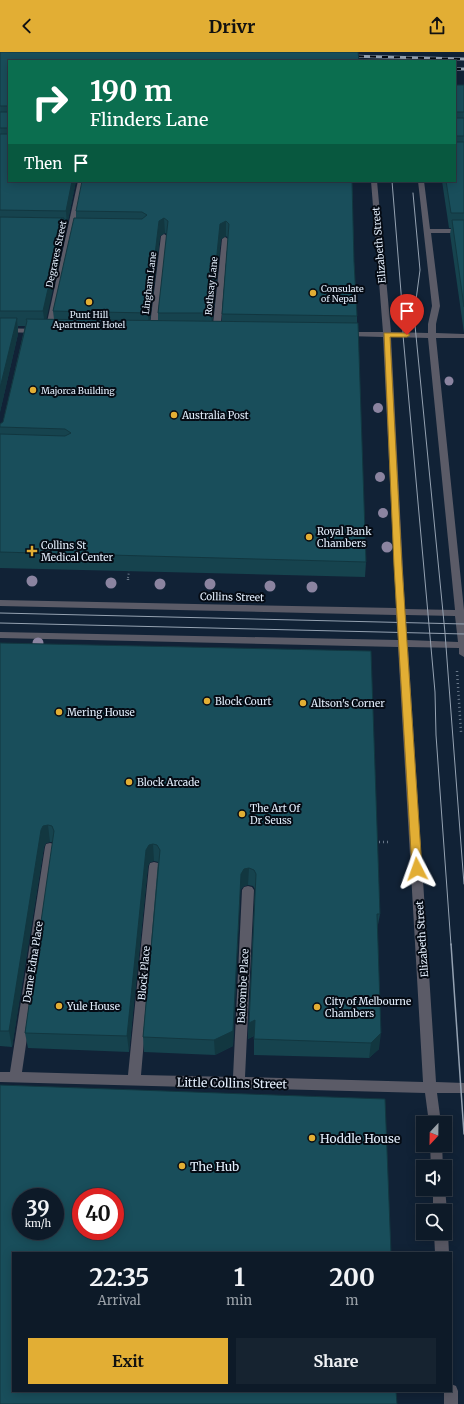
<!DOCTYPE html>
<style>
body{margin:0;font-family:Merriweather,serif;background:#162330;color:#f1f3f6;height:100vh;display:flex;flex-direction:column;font-size:15px;white-space:nowrap}
*{box-sizing:border-box;margin:0}
p{font-size:13px;color:#9aa1a8}
.icon{flex:none;width:22px;height:22px;fill:none;stroke:currentColor;stroke-width:2;stroke-linecap:round;stroke-linejoin:round}
.map{position:relative;flex:1;overflow:hidden}
.details{position:absolute;left:12px;top:1200px;width:440px;height:140px;display:flex;flex-direction:column;background:#0d1a28;border-radius:0px;box-shadow:0 2px 10px #0003,0 0 0 1px #2d3845}
.details>*{flex:none}
.top-card{position:absolute;left:8px;top:8px;width:448px;height:122px;border-radius:0px;box-shadow:0 2px 10px #0003,0 0 0 1px #2d3845;background:#0b6e4f;color:#fff;overflow:hidden}
.needle{width:26px;rotate:202deg}
.buttons{position:absolute;left:416px;top:1064px;display:grid;gap:8px}
.buttons a{display:grid;place-items:center;width:36px;height:36px;border-radius:0px;background:#0d1a28;box-shadow:0 2px 10px #0003,0 0 0 1px #2d3845;font-size:20px}
.speed{position:absolute;left:12px;top:1136px;display:flex;gap:8px;font-size:20px;font-weight:700;text-align:center}
.speed>*{display:grid;place-content:center;width:52px;height:52px;border-radius:50%;background:#0d1a28;box-shadow:0 2px 10px #0003,0 0 0 1px #2d3845;line-height:1}
.speed small{font-size:10px;font-weight:400}
.speed .limit{border:6px solid #d22;background:#fff;color:#111}
.pin{position:absolute;display:grid;place-items:center;width:34px;height:34px;color:#fff;margin:-41px -17px;border-radius:50% 50% 50% 0;rotate:-45deg;box-shadow:0 0 4px #0007}
.pin .icon{rotate:45deg}
.me{position:absolute;width:44px;margin:-22px;rotate:356deg;stroke-linejoin:round;filter:drop-shadow(0 0 3px #0008)}
.turn{display:flex;align-items:center;gap:14px;height:84px;padding:0 16px;font-size:18px}
.turn .icon{width:52px;height:52px;stroke-width:2.5}
.turn b{display:block;font-size:28px;line-height:34px}
.then{display:flex;align-items:center;height:38px;padding:0 16px;background:#0003;gap:8px;font-size:15px}
.eta{display:flex;justify-content:space-evenly;align-items:center;height:68px;text-align:center}
.eta b{font-size:24px;font-weight:700;line-height:28px}
.button{display:flex;gap:8px;margin-top:auto;padding:8px 16px}
.button a{flex:1;height:46px;border-radius:0px;background:#e2ae34;color:#111;font-size:16px;font-weight:700;line-height:46px;text-align:center}
.button a+a{background:#162330;color:#f1f3f6}
header{display:flex;justify-content:space-between;align-items:center;height:52px;padding:0 16px;background:#e2ae34;color:#111;font-size:18px;font-weight:700}
.map>svg:first-child{display:block}
.lines{fill:none;stroke-linecap:round;stroke-linejoin:round}
.path-far1{stroke:#677687;stroke-width:2;stroke-dasharray:1 2.5;stroke-linecap:butt}
.path{stroke:#677687;stroke-width:2.5;stroke-dasharray:1 3;stroke-linecap:butt}
.minor{fill:#5b5b67;fill-rule:evenodd}
.tram-far1{stroke:#95a2b2;stroke-width:1}
.tram{stroke:#95a2b2;stroke-width:1.5}
.rail-casing{stroke:#95a2b2;stroke-width:3}
.rail{stroke:#050b14;stroke-width:2;stroke-dasharray:6;stroke-linecap:butt}
.tree{fill:#8b84a0}
.wall{fill:#16434e;fill-rule:evenodd}
.shaded-wall{fill:#123740}
.building{fill:#194e5b;stroke:#123740;fill-rule:evenodd}
.route{fill:#e2ae34;stroke:#937122}
.poi-dot{fill:#e2ae34;stroke:#050b14;stroke-width:1.5}
.labels{text-anchor:middle;dominant-baseline:central;stroke-width:4;stroke-linejoin:round;paint-order:stroke}
.far-street-label{font-size:9px;fill:#e3eefc;stroke:#050b14}
.far-poi-label{font-size:9px;fill:#e3eefc;stroke:#050b14;text-anchor:start}
.street-label{font-size:10px;fill:#e3eefc;stroke:#050b14}
.poi-label{font-size:10px;fill:#e3eefc;stroke:#050b14;text-anchor:start}
.near-street-label{font-size:12px;fill:#e3eefc;stroke:#050b14}
.near-poi-label{font-size:12px;fill:#e3eefc;stroke:#050b14;text-anchor:start}
</style>
<header><svg class="icon" aria-label="back" viewBox="0 0 24 24"><path d="M15 5l-7 7 7 7"/></svg>Drivr<svg class="icon" aria-label="share" viewBox="0 0 24 24"><path d="M12 15V3M7 8l5-5 5 5M5 13v7h14v-7"/></svg></header>
<div class="map">
<svg width="464" height="1352" viewBox="0 0 464 1352">
<rect width="100%" height="100%" fill="#112236"/>
<g class="lines">
<path class="path-far1" d="M128,526L129,519"/>
<g class="path">
<path d="M128,528V525"/>
<path d="M457,619L461,680"/>
<path d="M375,790H391"/>
</g>
<g class="minor">
<path d="M78,129H84L53,279L49,281L45,279Z"/>
<path d="M371,129H377L391,280L428,281V272L432,254L418,129H424L430,177H464V181H431L440,254L436,272V281L464,282V286H436L464,558V605L459,602V596L408,595L436,1030L464,1031V1041H437L441,1071H429L425,1041L0,1030V1020H10L45,795L46,792L50,791L54,792L55,795L22,1020L128,1023L149,814L150,811L154,810L158,811L159,814L141,1023L233,1025L242,838L244,835L248,834L252,835L254,838L245,1025L423,1030L398,595L0,586V580L398,588L396,563L0,554V548L396,556L383,285L346,284L342,282L346,280H383ZM391,285L428,286L455,558L405,557ZM406,563L455,564L458,590L407,588Z"/>
<path d="M164,182L167,184L157,281L153,283L149,281L161,184Z"/>
<path d="M225,185L228,187L220,282L216,284L212,282L222,187Z"/>
<path d="M0,276L38,277L42,279L38,281L0,280Z"/>
<path d="M430,1093H442L443,1115H431Z"/>
<path d="M445,1136L447,1159L445,1162V1159H433V1137Z"/>
<path d="M445,1176L448,1181L449,1201H435L434,1181H445Z"/>
<path d="M451,1332L456,1334L458,1339V1352H444V1339H451Z"/>
</g>
<g class="tram-far1">
<path d="M392,129L403,265V283L435,640L436,683L451,893"/>
<path d="M413,141L420,218L414,263L445,581L464,832"/>
<path d="M0,561L464,572"/>
<path d="M0,571L464,582"/>
</g>
<path class="tram" d="M451,892L464,1082"/>
<defs>
<g id="rail">
<path d="M346,4L464,7"/>
<path d="M455,17H464"/>
</g>
</defs>
<use href="#rail" class="rail-casing"/>
<use href="#rail" class="rail"/>
</g>
<g class="tree">
<circle cx="449" cy="329" r="4.5"/>
<circle cx="378" cy="356" r="5"/>
<circle cx="380" cy="425" r="5"/>
<circle cx="383" cy="461" r="5"/>
<circle cx="387" cy="495" r="5.5"/>
<circle cx="32" cy="529" r="5.5"/>
<circle cx="111" cy="531" r="5.5"/>
<circle cx="160" cy="532" r="5.5"/>
<circle cx="210" cy="532" r="5.5"/>
<circle cx="270" cy="534" r="5.5"/>
<circle cx="312" cy="535" r="5.5"/>
<circle cx="38" cy="591" r="5.5"/>
</g>
<g class="wall">
<path d="M0,0L9,9L76,129L67,173H65V180L46,267H54L53,259L76,166V159L352,129L354,210L357,264V271L366,510L365,525L0,516V372L3,370L25,274H18V282L0,360ZM165,181L167,182L158,261V268H150L160,184ZM226,184L228,186L222,262V269H212L221,187Z"/>
<path d="M455,33H464V281L450,182L451,176H449L442,129H455Z"/>
<path d="M0,591L380,862L377,878L379,997L369,1006L254,1003V984L248,987L255,837L253,834L248,833L244,834L240,838L233,994L215,1003L144,1000L143,985L158,810L154,809L150,810L148,814L129,1000L28,996L25,981L53,790H50L46,791L44,795L12,995L0,994Z"/>
</g>
<g class="shaded-wall">
<path d="M72,129H76L67,173L66,159Z"/>
<path d="M64,166L65,180L45,274L43,259Z"/>
<path d="M164,166L165,181L160,184L149,276L148,261L159,169Z"/>
<path d="M226,169V184L221,187L212,276L211,261L220,172Z"/>
<path d="M17,266L18,282L0,360V336Z"/>
<path d="M48,773L50,790L46,791L44,795L12,995L9,979L41,778L43,774Z"/>
<path d="M153,792L154,809L150,810L148,814L129,1000L127,984L146,798L149,793Z"/>
<path d="M249,816L248,833L244,834L240,838L233,994L215,1003L214,988L241,822L244,817Z"/>
<path d="M255,968V983L248,987L249,971Z"/>
<path d="M381,981L379,997L369,1006L371,991Z"/>
</g>
<g class="building">
<path d="M0,0H358L359,9H9V129H72L66,159L0,158V82H8V76H0V60H8V54H0Z"/>
<path d="M455,33H464V60H456V66H464V84H456V90H464V161H451L446,129H455Z"/>
<path d="M82,129H352L354,210L357,264L222,262L229,172L226,169L220,172L211,261H158L168,169L164,166L159,169L148,261L53,259L74,166L142,167L147,163L142,160L76,159Z"/>
<path d="M0,165L64,166L43,259H0Z"/>
<path d="M452,168H464V255Z"/>
<path d="M0,266H17L0,336Z"/>
<path d="M26,267L358,271L366,510L0,500V382L65,384L71,381L65,377L0,375V372L3,370L27,269Z"/>
<path d="M0,591L371,599L380,862H377L381,981L371,991L254,987L255,968L249,971L256,822L254,818L249,816L244,817L241,822L233,979L214,988L143,985L160,798L157,793L153,792L149,793L146,798L127,984L25,981L54,779L52,774L48,773L43,774L41,778L9,979H0Z"/>
<path d="M0,1033L385,1047L391,1201H13V1339H396L397,1352H0ZM21,1145H55V1179H21ZM81,1145H115V1179H81Z"/>
</g>
<path class="route" d="M384,281H407L410,283L407,285H390L402,514L422,817L421,820H414L412,817L394,514Z"/>
<g class="poi-dot">
<circle cx="313" cy="241" r="4"/>
<circle cx="89" cy="250" r="4"/>
<circle cx="33" cy="338" r="4"/>
<circle cx="174" cy="363" r="4"/>
<circle cx="309" cy="485" r="4"/>
<path d="M30 493h4v4h4v4h-4v4h-4v-4h-4v-4h4z"/>
<circle cx="207" cy="649" r="4"/>
<circle cx="303" cy="651" r="4"/>
<circle cx="59" cy="660" r="4"/>
<circle cx="129" cy="730" r="4"/>
<circle cx="242" cy="762" r="4"/>
<circle cx="59" cy="954" r="4"/>
<circle cx="317" cy="955" r="4"/>
<circle cx="312" cy="1086" r="4"/>
<circle cx="182" cy="1114" r="4"/>
</g>
<g class="labels">
<g class="far-street-label">
<text transform="translate(56 202) rotate(-78)">Degraves Street</text>
<text transform="translate(149 231) rotate(-83)">Lingham Lane</text>
<text transform="translate(211 234) rotate(-84)">Rothsay Lane</text>
</g>
<g class="far-poi-label">
<text x="321" y="236">Consulate<tspan x="321" dy="10">of Nepal</tspan></text>
<text x="89" y="262" text-anchor="middle">Punt Hill<tspan x="89" dy="10">Apartment Hotel</tspan></text>
<text x="41" y="338">Majorca Building</text>
</g>
<g class="street-label">
<text transform="translate(379 193) rotate(-95)">Elizabeth Street</text>
<text transform="translate(232 545) rotate(1)">Collins Street</text>
<text transform="translate(422 887) rotate(-94)">Elizabeth Street</text>
<text transform="translate(33 910) rotate(-81)">Dame Edna Place</text>
<text transform="translate(144 921) rotate(-85)">Block Place</text>
<text transform="translate(243 934) rotate(-87)">Balcombe Place</text>
</g>
<g class="poi-label">
<text x="182" y="363">Australia Post</text>
<text x="317" y="479">Royal Bank<tspan x="317" dy="12">Chambers</tspan></text>
<text x="41" y="493">Collins St<tspan x="41" dy="12">Medical Center</tspan></text>
<text x="215" y="649">Block Court</text>
<text x="311" y="651">Altson's Corner</text>
<text x="67" y="660">Mering House</text>
<text x="137" y="730">Block Arcade</text>
<text x="250" y="756">The Art Of<tspan x="250" dy="12">Dr Seuss</tspan></text>
<text x="325" y="949">City of Melbourne<tspan x="325" dy="12">Chambers</tspan></text>
<text x="67" y="954">Yule House</text>
</g>
<g class="near-street-label">
<text transform="translate(232 1031) rotate(1)">Little Collins Street</text>
</g>
<g class="near-poi-label">
<text x="320" y="1086">Hoddle House</text>
<text x="190" y="1114">The Hub</text>
</g>
</g>
</svg>
<div class="buttons">
<a><svg class="needle" viewBox="-14 -14 28 28"><path d="M0-13l5 13h-10z" fill="#e53935"/><path d="M0 13l5-13h-10z" fill="#9aa1a8"/></svg></a>
<a><svg class="icon" aria-label="sound" viewBox="0 0 24 24"><path d="M4 9h4l5-4v14l-5-4H4zM17 9q2 3 0 6"/></svg></a>
<a><svg class="icon" aria-label="search" viewBox="0 0 24 24"><circle cx="10" cy="10" r="6"/><path d="M15 15l6 6"/></svg></a>
</div>
<div class="speed"><div>39<small>km/h</small></div><div class="limit">40</div></div>
<div class="pin" style="left:407px;top:283px;background:#d93025"><svg class="icon" aria-label="arrive" viewBox="0 0 24 24"><path d="M6 21V4h12l-3 4 3 4H6"/></svg></div>
<svg class="me" style="left:417px;top:817px" viewBox="-20 -20 40 40"><path d="M0-17L14 15 0 8-14 15z" fill="#e2ae34" stroke="#fff" stroke-width="4"/></svg>
<div class="top-card">
<div class="turn"><svg class="icon" aria-label="right" viewBox="0 0 24 24"><path d="M7 20v-9h11M14 6l5 5-5 5"/></svg><div><b>190 m</b>Flinders Lane</div></div>
<div class="then">Then<svg class="icon" aria-label="arrive" viewBox="0 0 24 24"><path d="M6 21V4h12l-3 4 3 4H6"/></svg></div>
</div>
<section class="details">
<div class="eta">
<div><b>22:35</b><p>Arrival</p></div>
<div><b>1</b><p>min</p></div>
<div><b>200</b><p>m</p></div>
</div>
<div class="button"><a>Exit</a><a>Share</a></div>
</section>
</div>
